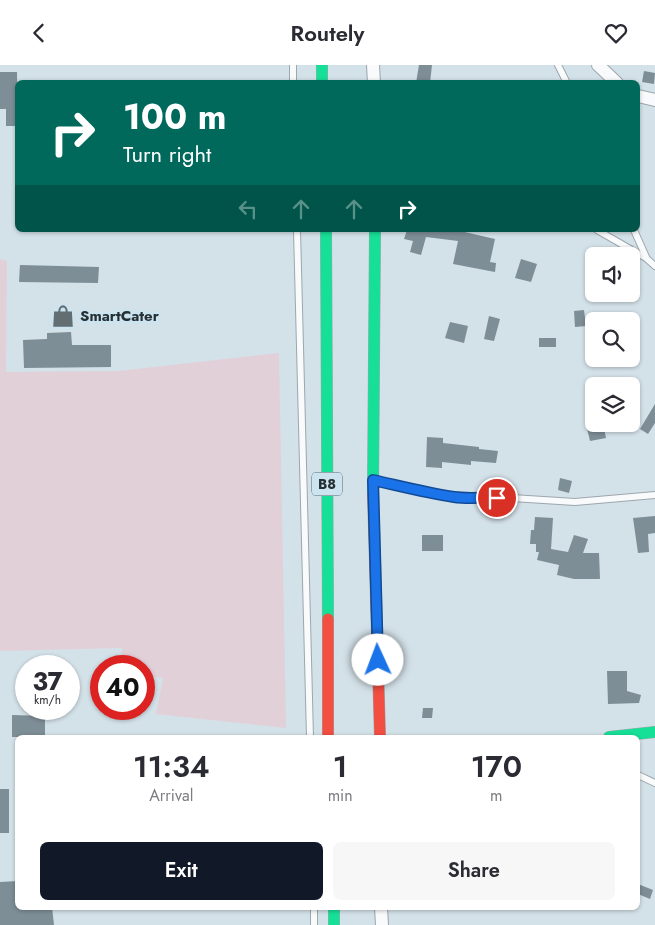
<!DOCTYPE html>
<style>
body{margin:0;font-family:Jost,sans-serif;background:#f7f7f7;color:#2b2b33;height:100vh;display:flex;flex-direction:column;font-size:19px;white-space:nowrap}
*{box-sizing:border-box;margin:0}
p{font-size:16px;color:#7c7c81}
.icon{flex:none;width:28px;height:28px;fill:none;stroke:currentColor;stroke-width:2;stroke-linecap:round;stroke-linejoin:round}
.map{position:relative;flex:1;overflow:hidden}
.side{position:absolute;left:15px;top:670px;width:625px;height:175px;display:flex;flex-direction:column;background:#fff;border-radius:8px;box-shadow:0 1px 4px #0004}
.side>*{flex:none}
.top-card{position:absolute;left:15px;top:15px;width:625px;height:152px;border-radius:8px;box-shadow:0 1px 4px #0004;background:#00695c;color:#fff;overflow:hidden}
.tools{position:absolute;left:585px;top:182px;display:grid;gap:10px}
.tools a{display:grid;place-items:center;width:55px;height:55px;border-radius:8px;background:#fff;box-shadow:0 1px 4px #0004;font-size:25px}
.speed{position:absolute;left:15px;top:590px;display:flex;gap:10px;font-size:25px;font-weight:700;text-align:center}
.speed>*{display:grid;place-content:center;width:65px;height:65px;border-radius:50%;background:#fff;box-shadow:0 1px 4px #0004;line-height:1}
.speed small{font-size:12px;font-weight:400}
.speed .limit{border:8px solid #d22;background:#fff;color:#111}
.pin{position:absolute;display:grid;place-items:center;width:42px;height:42px;color:#fff;margin:-21px;border:2px solid #fff;border-radius:50%;box-shadow:0 1px 5px #0007}
.me{position:absolute;width:55px;margin:-28px;rotate:358deg;stroke-linejoin:round;filter:drop-shadow(0 0 4px #0008)}
.turn{display:flex;align-items:center;gap:18px;height:105px;padding:0 25px;font-size:22px}
.turn .icon{width:65px;height:65px;stroke-width:2.5}
.turn b{display:block;font-size:35px;line-height:42px}
.lanes{display:flex;align-items:center;height:48px;padding:0 25px;background:#0003;justify-content:center;gap:25px;direction:ltr}
.lanes .off{opacity:.35}
.eta{display:flex;justify-content:space-evenly;align-items:center;height:85px;text-align:center}
.eta b{font-size:30px;font-weight:600;line-height:35px}
.button{display:flex;gap:10px;margin-top:auto;padding:10px 25px}
.button a{flex:1;height:58px;border-radius:8px;background:#111827;color:#fff;font-size:20px;font-weight:600;line-height:58px;text-align:center}
.button a+a{background:#f7f7f7;color:#2b2b33}
header{display:flex;justify-content:space-between;align-items:center;height:65px;padding:0 25px;background:#fff;font-size:22px;font-weight:600}
.map>svg:first-child{display:block}
.green{fill:#e2d0d9}
.building{fill:#7e8e96}
.lines{fill:none;stroke-linecap:round;stroke-linejoin:round}
.lane-casing{stroke:#9da7ac;stroke-width:8}
.street-casing{stroke:#9da7ac;stroke-width:14}
.fast-casing{stroke:#9da7ac;stroke-width:12}
.jam-casing{stroke:#9da7ac;stroke-width:12}
.lane{stroke:#f8fafc;stroke-width:6}
.street{stroke:#f8fafc;stroke-width:12}
.fast{stroke:#16e098;stroke-width:11}
.jam{stroke:#f24e42;stroke-width:11}
.route-casing{stroke:#114b97;stroke-width:12}
.route{stroke:#1a73e8;stroke-width:9}
.labels{text-anchor:middle;dominant-baseline:central;stroke-width:5;stroke-linejoin:round;paint-order:stroke}
.shield{fill:#cbe4f0;stroke:#58666c;stroke-width:1}
.shield-label{font-size:14px;font-weight:bold;fill:#263034}
.poi-label{font-size:15px;font-weight:bold;fill:#263034;stroke:#cbe4f0;text-anchor:start}
</style>
<header><svg class="icon" aria-label="back" viewBox="0 0 24 24"><path d="M15 5l-7 7 7 7"/></svg>Routely<svg class="icon" aria-label="heart" viewBox="0 0 24 24"><path d="M12 20l-8-8c-3-5 5-10 8-4 3-6 11-1 8 4z"/></svg></header>
<div class="map">
<svg width="655" height="860" viewBox="0 0 655 860">
<rect width="100%" height="100%" fill="#d3e1e8"/>
<path class="green" d="M0,194L7,196L6,307L119,306L279,288L286,663L156,649L163,613L144,610V601H121L122,583L0,586Z"/>
<g class="building">
<path d="M419,0H432L430,18H416Z"/>
<path d="M644,6L655,8L654,19L642,17Z"/>
<path d="M0,7H17L18,61H6V44H0Z"/>
<path d="M407,165H456L495,174L490,197L496,198L495,207L453,199L458,176L426,172L421,190L410,187L413,176L404,174Z"/>
<path d="M521,194L537,199L531,217L515,213Z"/>
<path d="M20,200L99,202L98,218L19,217Z"/>
<path d="M584,245L586,261L575,262L574,246Z"/>
<path d="M489,251L500,254L494,276L484,274Z"/>
<path d="M450,257L468,261L464,278L445,273Z"/>
<path d="M71,267L72,280H111V302L24,303L23,275L47,274V268Z"/>
<rect x="539" y="273" width="17" height="9"/>
<path d="M655,339V358L648,369L640,364Z"/>
<path d="M586,359H599L600,364L604,363L606,373L590,376Z"/>
<path d="M427,372L443,373V378L479,382V384L498,386L496,398L471,396V400L442,397V403L426,402Z"/>
<path d="M560,413L572,416L569,428L558,425Z"/>
<path d="M655,451V468L648,469L649,487L638,488L633,453Z"/>
<path d="M535,452L553,453L551,484L568,487L574,470L588,474L583,488H599L600,514H574L557,510L559,500L537,495L539,487H536V479H530L531,465H534Z"/>
<rect x="422" y="470" width="21" height="16"/>
<path d="M607,606H627V626L641,630L639,638L608,639Z"/>
<path d="M423,643H433L432,653H422Z"/>
<path d="M12,650L45,651V672H12Z"/>
<rect x="0" y="724" width="9" height="44"/>
<path d="M18,816V842H52L54,860H0V817Z"/>
<path d="M638,819L653,825L650,834L638,829Z"/>
</g>
<g class="lines">
<defs>
<g id="lane">
<path d="M293,0V18"/>
<path d="M558,0L567,18"/>
<path d="M297,165L310,672"/>
<path d="M597,165L646,193L655,201"/>
<path d="M634,165L646,192"/>
<path d="M374,415L421,426L456,432L478,431L575,437L655,430"/>
<path d="M638,710L655,718"/>
<path d="M314,842V860"/>
</g>
<g id="street">
<path d="M373,0L374,18"/>
<path d="M598,0L617,18"/>
<path d="M638,31L655,35"/>
<path d="M381,842L382,860"/>
</g>
<g id="fast">
<path d="M322,0V18"/>
<path d="M326,165L328,554"/>
<path d="M373,428L375,165"/>
<path d="M609,672L655,667"/>
<path d="M334,842V860"/>
</g>
<g id="jam">
<path d="M373,428L380,672"/>
<path d="M328,554V672"/>
</g>
</defs>
<use href="#lane" class="lane-casing"/>
<use href="#street" class="street-casing"/>
<use href="#fast" class="fast-casing"/>
<use href="#jam" class="jam-casing"/>
<use href="#lane" class="lane"/>
<use href="#street" class="street"/>
<use href="#fast" class="fast"/>
<use href="#jam" class="jam"/>
</g>
<g class="lines">
<defs>
<path id="route" d="M378,595L373,415C400,421 427,428 454,432C468,434 483,432 497,433"/>
</defs>
<use href="#route" class="route-casing"/>
<use href="#route" class="route"/>
</g>
<defs>
<symbol id="shop-bare" viewBox="-9 -9 18 18"><path d="M-5-2.5h2.3a2.7 3.5 0 0 1 5.4 0H5L5.5 6h-11ZM-1.5-2.5h3a1.5 2.3 0 0 0-3 0Z" fill="#636e73" stroke="#cbe4f0" stroke-width="2.5" paint-order="stroke"/></symbol>
</defs>
<g fill-rule="evenodd">
<use href="#shop-bare" x="47" y="235" width="32" height="32"/>
</g>
<g class="labels">
<rect class="shield" x="312" y="407.5" width="30" height="23" rx="4"/>
<g class="shield-label">
<text x="327" y="419">B8</text>
</g>
<g class="poi-label">
<text x="80" y="251">SmartCater</text>
</g>
</g>
</svg>
<div class="tools">
<a><svg class="icon" aria-label="sound" viewBox="0 0 24 24"><path d="M4 9h4l5-4v14l-5-4H4zM17 9q2 3 0 6"/></svg></a>
<a><svg class="icon" aria-label="search" viewBox="0 0 24 24"><circle cx="10" cy="10" r="6"/><path d="M15 15l6 6"/></svg></a>
<a><svg class="icon" aria-label="layers" viewBox="0 0 24 24"><path d="M12 4l9 5-9 5-9-5zM3 14l9 5 9-5"/></svg></a>
</div>
<div class="speed"><div>37<small>km/h</small></div><div class="limit">40</div></div>
<div class="pin" style="left:497px;top:433px;background:#d93025"><svg class="icon" aria-label="arrive" viewBox="0 0 24 24"><path d="M6 21V4h12l-3 4 3 4H6"/></svg></div>
<svg class="me" style="left:378px;top:595px" viewBox="-20 -20 40 40"><circle r="19" fill="#fff"/><path d="M0-13L10 11 0 6-10 11z" fill="#1a73e8"/></svg>
<div class="top-card">
<div class="turn"><svg class="icon" aria-label="right" viewBox="0 0 24 24"><path d="M7 20v-9h11M14 6l5 5-5 5"/></svg><div><b>100 m</b>Turn right</div></div>
<div class="lanes"><svg class="icon off" aria-label="left" viewBox="0 0 24 24"><path d="M17 20v-9H6M10 6l-5 5 5 5"/></svg><svg class="icon off" aria-label="ahead" viewBox="0 0 24 24"><path d="M12 20V5M6 11l6-6 6 6"/></svg><svg class="icon off" aria-label="ahead" viewBox="0 0 24 24"><path d="M12 20V5M6 11l6-6 6 6"/></svg><svg class="icon" aria-label="right" viewBox="0 0 24 24"><path d="M7 20v-9h11M14 6l5 5-5 5"/></svg></div>
</div>
<section class="side">
<div class="eta">
<div><b>11:34</b><p>Arrival</p></div>
<div><b>1</b><p>min</p></div>
<div><b>170</b><p>m</p></div>
</div>
<div class="button"><a>Exit</a><a>Share</a></div>
</section>
</div>
